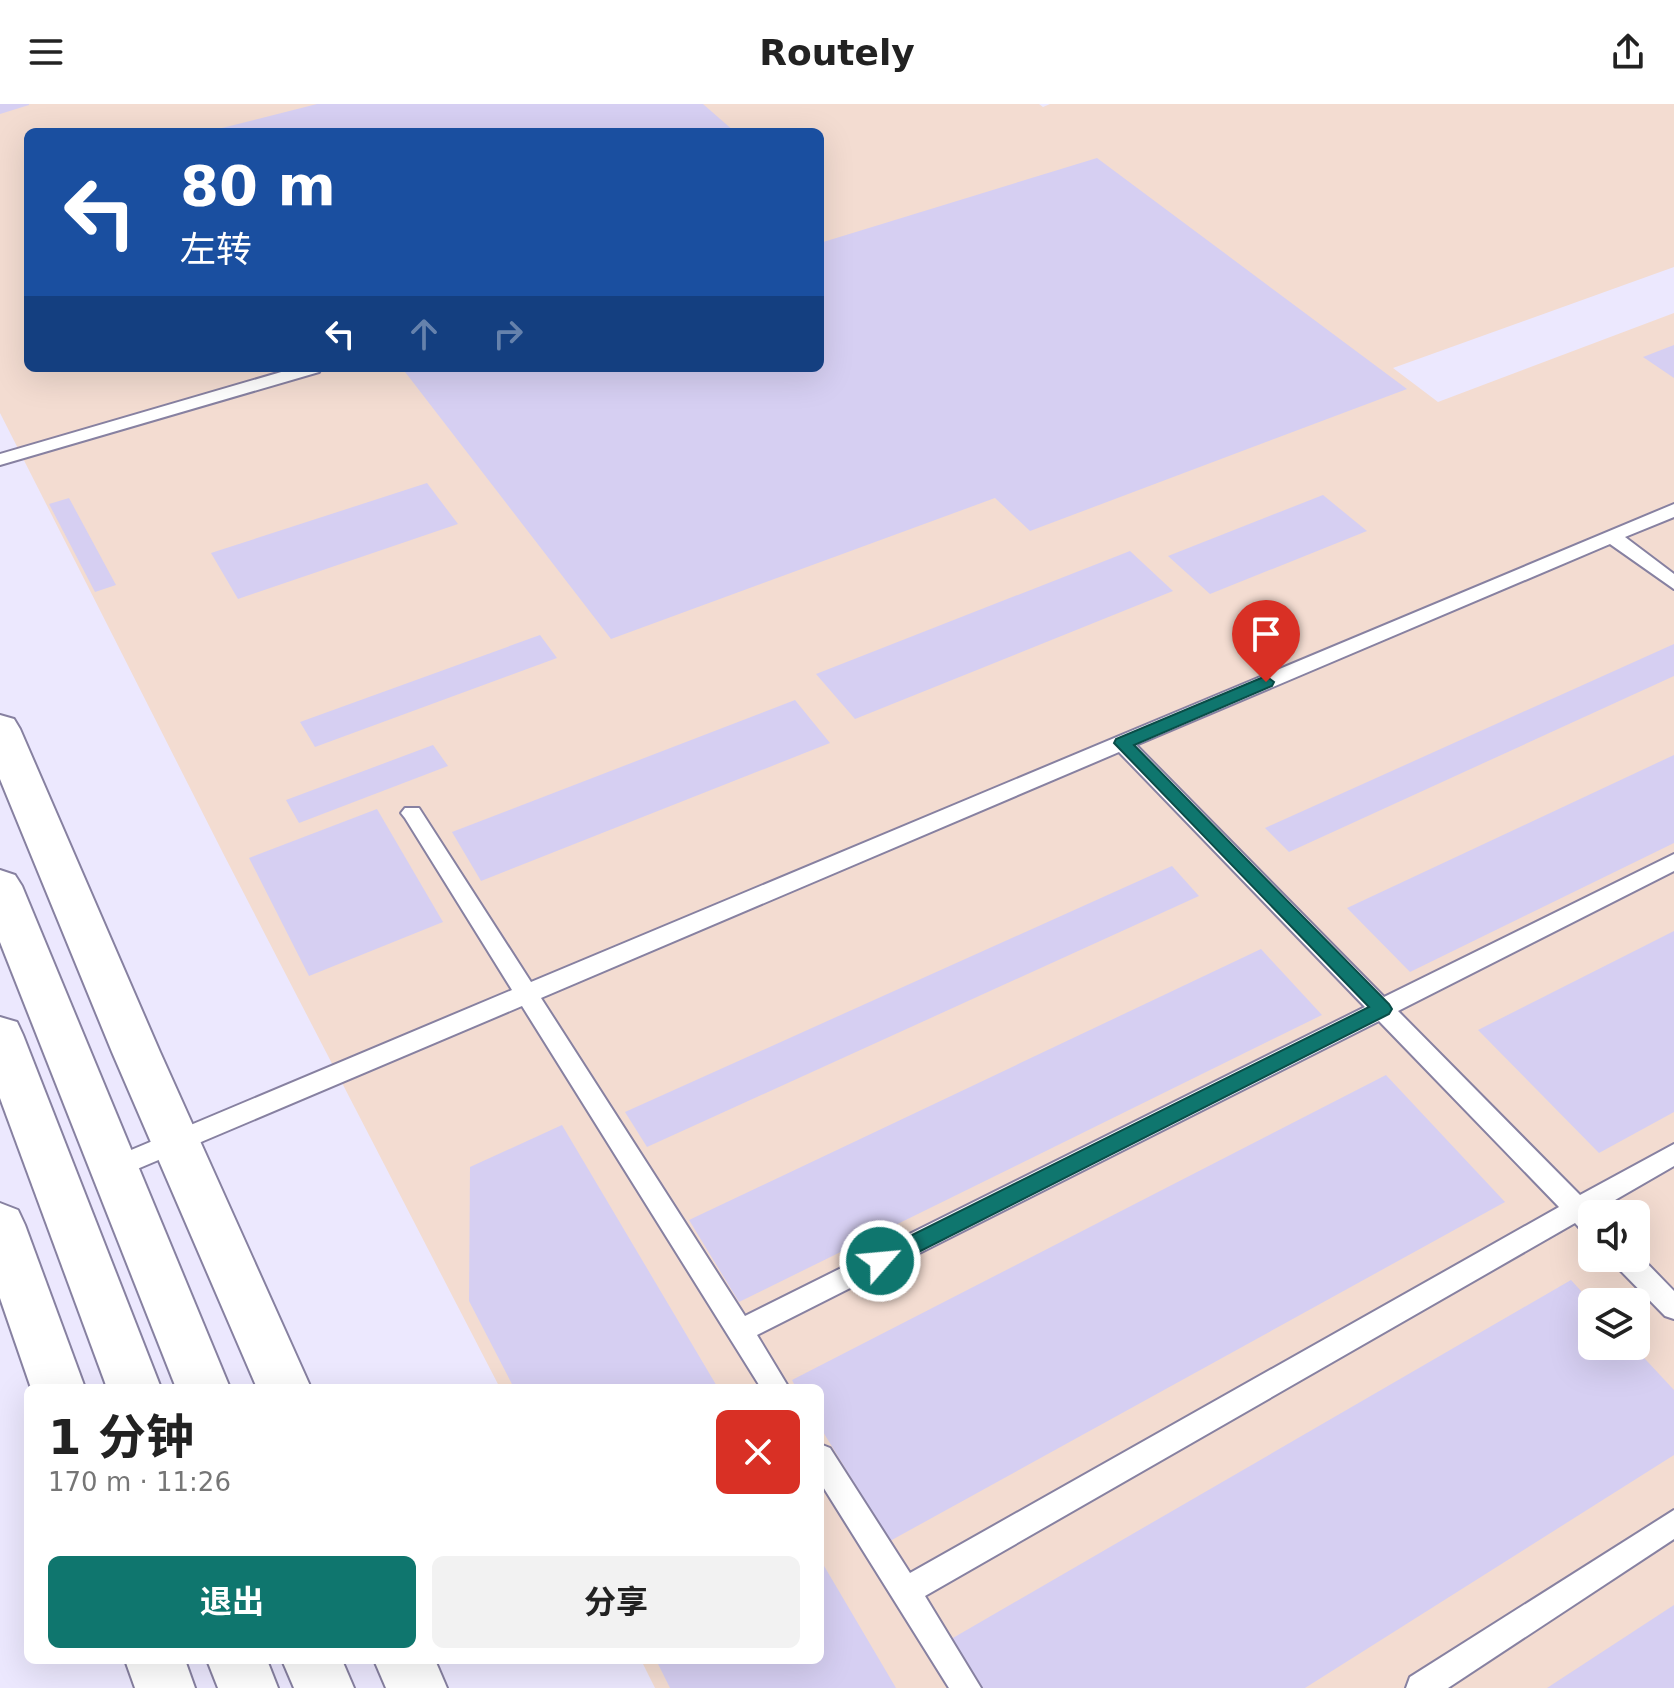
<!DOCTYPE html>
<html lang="zh">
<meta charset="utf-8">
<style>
body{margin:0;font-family:"DejaVu Sans","Noto Sans SC",sans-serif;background:#f2f2f2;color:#222;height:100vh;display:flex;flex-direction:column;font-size:30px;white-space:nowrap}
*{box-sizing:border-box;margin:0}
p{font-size:26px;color:#767676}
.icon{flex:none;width:44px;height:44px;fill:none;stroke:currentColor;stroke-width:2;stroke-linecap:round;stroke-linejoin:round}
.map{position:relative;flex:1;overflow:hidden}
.details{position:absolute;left:24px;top:1280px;width:800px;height:280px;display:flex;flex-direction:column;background:#fff;border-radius:12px;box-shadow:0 8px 32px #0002}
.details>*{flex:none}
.top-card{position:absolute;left:24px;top:24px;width:800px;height:244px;border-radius:12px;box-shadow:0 8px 32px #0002;background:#1a4fa0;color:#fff;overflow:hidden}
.buttons{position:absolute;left:1578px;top:1096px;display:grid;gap:16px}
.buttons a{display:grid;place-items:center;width:72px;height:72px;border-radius:12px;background:#fff;box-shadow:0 8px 32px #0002;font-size:40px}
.pin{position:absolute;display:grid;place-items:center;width:68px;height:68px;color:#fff;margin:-82px -34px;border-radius:50% 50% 50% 0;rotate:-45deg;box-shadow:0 0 8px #0007}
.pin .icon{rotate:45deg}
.me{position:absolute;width:88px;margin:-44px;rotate:63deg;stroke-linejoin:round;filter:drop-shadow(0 0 6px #0008)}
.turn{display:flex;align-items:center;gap:28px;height:168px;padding:0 24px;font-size:36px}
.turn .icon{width:104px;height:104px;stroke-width:2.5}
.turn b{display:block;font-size:56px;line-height:68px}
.lanes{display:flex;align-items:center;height:76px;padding:0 24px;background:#0003;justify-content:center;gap:40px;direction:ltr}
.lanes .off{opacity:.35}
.round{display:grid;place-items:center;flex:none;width:84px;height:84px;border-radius:12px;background:#f2f2f2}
.headline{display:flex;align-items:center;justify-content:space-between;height:136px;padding:0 24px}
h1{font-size:48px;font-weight:700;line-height:60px}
.button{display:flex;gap:16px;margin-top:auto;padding:16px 24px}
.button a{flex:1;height:92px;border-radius:12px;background:#0f766e;color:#fff;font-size:32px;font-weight:700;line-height:92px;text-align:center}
.button a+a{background:#f2f2f2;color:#222}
header{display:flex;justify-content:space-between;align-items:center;height:104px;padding:0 24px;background:#fff;font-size:36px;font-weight:700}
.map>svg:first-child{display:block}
.industrial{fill:#f3dcd1;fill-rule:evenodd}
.building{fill:#d6cff2}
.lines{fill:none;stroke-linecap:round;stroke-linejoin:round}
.service-casing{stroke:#8781a1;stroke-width:4}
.minor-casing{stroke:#8781a1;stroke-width:4}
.secondary-casing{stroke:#8781a1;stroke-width:4}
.service{fill:#fff;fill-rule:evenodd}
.minor{fill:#fff;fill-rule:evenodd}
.secondary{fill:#fff;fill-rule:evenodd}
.route{fill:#0f766e;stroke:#0a4d48;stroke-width:2}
</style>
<header><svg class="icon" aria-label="menu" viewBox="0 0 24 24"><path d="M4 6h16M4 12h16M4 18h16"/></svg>Routely<svg class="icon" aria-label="share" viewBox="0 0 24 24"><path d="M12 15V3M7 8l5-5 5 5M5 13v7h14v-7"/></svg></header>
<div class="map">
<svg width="1674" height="1584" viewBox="0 0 1674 1584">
<rect width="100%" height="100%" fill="#ece8fe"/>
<path class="industrial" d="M0,0H1039L1043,3L1050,0H1674V163L1393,264L1438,298L1674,209V1584H655L641,1556H820V1284H500L225,753L0,309ZM28,28H820V264H28ZM1592,1110H1636V1154H1592ZM1592,1198H1636V1242H1592Z"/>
<g class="building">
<path d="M0,0H29V1L0,10Z"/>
<path d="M317,0H703L735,28H220L218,25Z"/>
<path d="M1097,54L1407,285L1030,427L995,394L611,535L402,264H820V139Z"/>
<path d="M1674,241V274L1643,253Z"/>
<path d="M427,379L458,420L238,495L211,449Z"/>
<path d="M1323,391L1367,427L1210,490L1168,452Z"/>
<path d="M69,394L116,481L95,488L49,400Z"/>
<path d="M1130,447L1173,487L855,615L816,570Z"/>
<path d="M540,531L557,554L315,643L300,618Z"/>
<path d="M1674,540V572L1289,748L1265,724Z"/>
<path d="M795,596L830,639L481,777L452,728Z"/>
<path d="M433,641L448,662L299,719L286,696Z"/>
<path d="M1674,651V739L1410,868L1347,804Z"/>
<path d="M377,705L443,818L309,872L249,754Z"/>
<path d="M1172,762L1199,792L647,1043L625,1008Z"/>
<path d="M1674,827V1008L1599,1049L1478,926Z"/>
<path d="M1261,845L1322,911L739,1198L689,1116Z"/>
<path d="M1386,971L1505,1098L890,1437L820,1323V1284H796L792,1276Z"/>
<path d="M562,1021L718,1284H514L469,1197L470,1063Z"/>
<path d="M1571,1176L1592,1199V1242H1633L1674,1286V1351L1305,1584H975L946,1538Z"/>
<path d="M820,1455L896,1584H670L656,1556H820Z"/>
<path d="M1674,1501V1584H1547Z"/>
</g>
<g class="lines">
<defs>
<g id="service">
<path d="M295,264H321L319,268L0,361V350Z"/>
<path d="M1674,400V413L1625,433L1674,470V485L1610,440L1136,641L1384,893L1674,750V767L1398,907L1580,1091L1674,1040V1062L1596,1107L1599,1110H1592V1131L1583,1128L1575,1119L925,1492L981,1584H949L820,1378V1340L830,1344L910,1469L1559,1103L1379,917L757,1231L789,1284H761L522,902L123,1071L114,1074L105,1071L102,1064L105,1057L512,886L405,714L401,709L405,704H419L531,878ZM1119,648L1365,903L745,1212L541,894Z"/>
<path d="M1636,1148L1674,1187V1215L1665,1212L1616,1162L1612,1154H1636Z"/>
<path d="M1674,1406V1435L1448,1584H1406L1410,1573Z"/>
</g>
<g id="minor">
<path d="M0,611L14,615L20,625L160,948L311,1284H257L112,948L0,675Z"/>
<path d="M0,1099L18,1106L25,1121L85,1284H31L0,1194Z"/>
<path d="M125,1556H185L195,1584H135Z"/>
<path d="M374,1556H435L447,1584H386Z"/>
</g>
<g id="secondary">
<path d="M0,766L15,771L22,782L230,1284H176L0,838Z"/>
<path d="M0,913L17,918L23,931L161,1284H107L0,994Z"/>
<path d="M207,1556H267L278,1584H218Z"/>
<path d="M282,1556H342L354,1584H294Z"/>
</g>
</defs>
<use href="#service" class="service-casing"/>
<use href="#minor" class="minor-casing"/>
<use href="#secondary" class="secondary-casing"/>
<use href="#service" class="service"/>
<use href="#minor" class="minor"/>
<use href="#secondary" class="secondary"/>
</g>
<path class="route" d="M1266,572L1274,578L1272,582L1134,641L1389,900L1392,905L1389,910L887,1164L880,1166L872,1164L869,1157L872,1151L1369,903L1114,639L1116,635Z"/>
</svg>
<div class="buttons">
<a><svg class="icon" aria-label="sound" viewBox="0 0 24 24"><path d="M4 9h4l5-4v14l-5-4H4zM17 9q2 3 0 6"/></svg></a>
<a><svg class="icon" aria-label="layers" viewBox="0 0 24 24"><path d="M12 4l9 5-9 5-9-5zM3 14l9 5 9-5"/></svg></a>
</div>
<div class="pin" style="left:1266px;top:578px;background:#d93025"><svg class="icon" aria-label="arrive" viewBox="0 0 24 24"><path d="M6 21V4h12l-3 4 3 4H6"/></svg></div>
<svg class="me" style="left:880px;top:1157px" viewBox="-20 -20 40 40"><circle r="17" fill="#0f766e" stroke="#fff" stroke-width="3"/><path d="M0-11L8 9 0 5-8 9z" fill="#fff"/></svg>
<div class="top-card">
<div class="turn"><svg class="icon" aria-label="left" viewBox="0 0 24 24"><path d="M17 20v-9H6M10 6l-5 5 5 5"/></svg><div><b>80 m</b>左转</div></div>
<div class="lanes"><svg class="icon" aria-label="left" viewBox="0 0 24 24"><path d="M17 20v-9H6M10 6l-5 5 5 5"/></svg><svg class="icon off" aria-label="ahead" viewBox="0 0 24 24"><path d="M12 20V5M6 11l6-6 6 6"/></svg><svg class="icon off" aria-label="right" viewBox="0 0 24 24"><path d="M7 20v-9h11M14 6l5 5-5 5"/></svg></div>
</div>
<section class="details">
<div class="headline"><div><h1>1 分钟</h1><p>170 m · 11:26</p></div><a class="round" style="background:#d93025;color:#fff"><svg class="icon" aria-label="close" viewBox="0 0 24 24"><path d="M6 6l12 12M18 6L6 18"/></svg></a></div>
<div class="button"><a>退出</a><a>分享</a></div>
</section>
</div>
